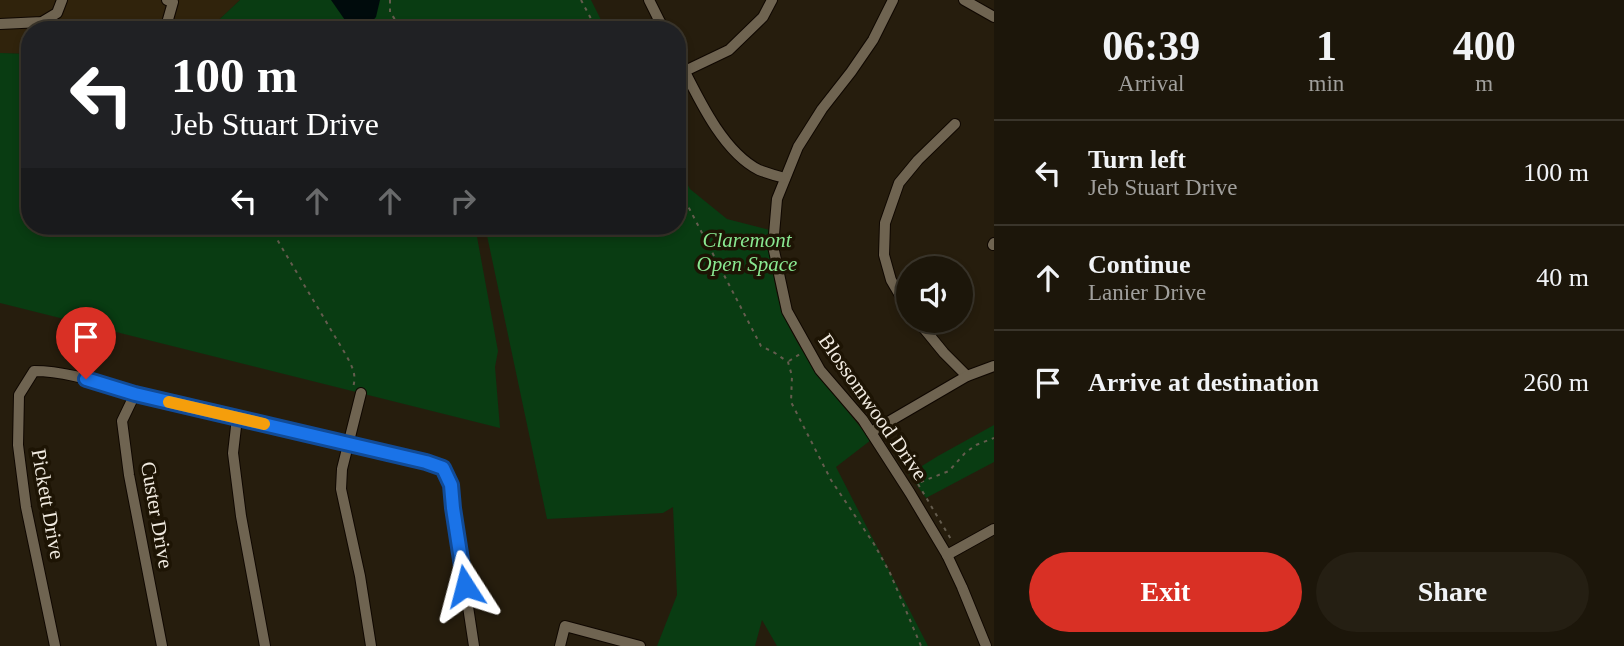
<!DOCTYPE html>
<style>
body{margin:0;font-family:Georgia,serif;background:#251f13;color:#f1f3f6;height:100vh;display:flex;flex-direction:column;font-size:26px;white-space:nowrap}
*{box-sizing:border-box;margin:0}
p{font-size:23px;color:#a09f9c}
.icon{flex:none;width:38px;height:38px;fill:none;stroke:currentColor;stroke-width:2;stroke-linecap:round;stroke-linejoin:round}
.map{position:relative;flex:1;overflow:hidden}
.details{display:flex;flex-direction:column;background:#1c160a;width:630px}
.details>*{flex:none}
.banner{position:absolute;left:21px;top:21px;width:665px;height:214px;border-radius:28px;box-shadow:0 4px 10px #0003,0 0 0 2px #3a352b;background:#202124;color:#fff;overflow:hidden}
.controls{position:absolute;left:896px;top:256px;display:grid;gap:14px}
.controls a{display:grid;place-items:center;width:77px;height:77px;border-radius:50%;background:#1c160a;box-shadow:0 4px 10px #0003,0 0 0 2px #3a352b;font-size:35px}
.pin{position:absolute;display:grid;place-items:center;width:60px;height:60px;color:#fff;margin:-72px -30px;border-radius:50% 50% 50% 0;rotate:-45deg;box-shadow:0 0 7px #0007}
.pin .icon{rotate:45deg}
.me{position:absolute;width:77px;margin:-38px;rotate:351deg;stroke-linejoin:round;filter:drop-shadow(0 0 5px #0008)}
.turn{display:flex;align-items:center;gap:24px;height:147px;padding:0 35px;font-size:32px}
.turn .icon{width:91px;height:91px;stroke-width:2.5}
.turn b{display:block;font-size:49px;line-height:60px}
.lanes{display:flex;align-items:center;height:66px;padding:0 35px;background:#0003;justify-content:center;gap:35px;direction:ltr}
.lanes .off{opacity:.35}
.eta{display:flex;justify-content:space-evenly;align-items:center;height:119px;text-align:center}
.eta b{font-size:42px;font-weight:700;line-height:49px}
.action{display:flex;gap:14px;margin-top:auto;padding:14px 35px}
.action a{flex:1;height:80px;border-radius:42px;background:#d93025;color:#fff;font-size:28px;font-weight:700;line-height:80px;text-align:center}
.action a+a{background:#251f13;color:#f1f3f6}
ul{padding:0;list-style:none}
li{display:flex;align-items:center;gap:21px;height:105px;padding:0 35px;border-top:2px solid #3a352b}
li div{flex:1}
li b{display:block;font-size:26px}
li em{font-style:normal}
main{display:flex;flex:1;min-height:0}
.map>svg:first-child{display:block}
.built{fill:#30230c}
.green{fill:#093c12}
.water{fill:#000b0c}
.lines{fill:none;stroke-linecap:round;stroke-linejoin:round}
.minor-casing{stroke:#0f0700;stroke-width:12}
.path{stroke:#645c4e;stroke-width:2;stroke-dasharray:3.5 5;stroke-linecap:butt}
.minor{stroke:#6f6451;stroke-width:10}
.route-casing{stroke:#114b97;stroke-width:18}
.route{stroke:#1a73e8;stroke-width:12}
.slow{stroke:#f59e0b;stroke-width:12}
.labels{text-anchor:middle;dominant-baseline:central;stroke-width:7;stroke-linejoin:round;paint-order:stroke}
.park-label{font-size:21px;font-style:italic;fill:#89e891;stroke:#1d1404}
.street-label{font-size:21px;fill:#f0eae0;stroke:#1d1404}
</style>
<main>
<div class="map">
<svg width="994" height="646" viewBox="0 0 994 646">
<rect width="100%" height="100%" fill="#261d0d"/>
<path class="built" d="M0,0H240L208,30H30V54L0,53Z"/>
<g class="green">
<path d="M240,0H591L606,30H208Z"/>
<path d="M0,53L30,54V226H475L498,351L495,367L500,428L0,303Z"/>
<path d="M677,165L690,189L727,219L770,230C772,257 772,284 782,310C799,357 840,401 871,440L836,467L928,646H777L762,620L755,646H657L677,595L673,507L663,513L547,519L485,226H677Z"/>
<path d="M994,425V462L926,498L909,474L938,456Z"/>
</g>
<path class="water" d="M331,0H380L376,17L368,26L357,28L347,23Z"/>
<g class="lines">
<defs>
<g id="minor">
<path d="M649,0L664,30"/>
<path d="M893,0L873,40L851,72L822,109L798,147L777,199L773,246L787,311L820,370L863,420L910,493L947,555L962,587L986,646"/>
<path d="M964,0L994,17"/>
<path d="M42,22L50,28L56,30"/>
<path d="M0,24L42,22L57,13L62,0"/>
<path d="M165,30L173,2L167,0"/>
<path d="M677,56C696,93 721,151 759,170C767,173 777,176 785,178"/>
<path d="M685,71L729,50L763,17L772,0"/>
<path d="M993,245L994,243"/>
<path d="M908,309L891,280L884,255L885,223L899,183L918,160L955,124"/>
<path d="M917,320L944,353L967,376"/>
<path d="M361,393L342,469L341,489L360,576L371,646"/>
<path d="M135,394L122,421L129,475L162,646"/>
<path d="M237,418L233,453L241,516L265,646"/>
<path d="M871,432L967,376L994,366"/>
<path d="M947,555L994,529"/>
<path d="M55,646L26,507L18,445L19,395L34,371C75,371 114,389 154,398C245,419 335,441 426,462L443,468L451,485L453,508L474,646"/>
<path d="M560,646L565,626L640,646"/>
</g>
</defs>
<use href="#minor" class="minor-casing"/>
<g class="path">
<path d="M390,0V12L402,30"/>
<path d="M581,0L597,30"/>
<path d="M677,185L761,346L775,353L788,362L792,376L791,402L831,480L874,544L890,573L921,646"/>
<path d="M269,226L346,355C352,366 357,375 353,387"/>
<path d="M789,361L800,354"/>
<path d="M885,437L918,483L949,471L965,453L976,445L994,438"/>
<path d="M918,484L952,541"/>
</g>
<use href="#minor" class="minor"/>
</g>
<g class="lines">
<defs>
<path id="route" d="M86,379L135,394L426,462L443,468L451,485L453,508L465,586"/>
</defs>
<use href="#route" class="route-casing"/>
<use href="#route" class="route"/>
<path class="slow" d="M169,402L264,424"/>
</g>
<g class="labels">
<g class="park-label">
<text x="747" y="240">Claremont<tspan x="747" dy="24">Open Space</tspan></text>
</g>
<g class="street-label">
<text transform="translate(873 407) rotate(55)">Blossomwood Drive</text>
<text transform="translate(48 504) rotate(80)">Pickett Drive</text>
<text transform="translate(157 515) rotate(80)">Custer Drive</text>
</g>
</g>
</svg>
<div class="controls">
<a><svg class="icon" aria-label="sound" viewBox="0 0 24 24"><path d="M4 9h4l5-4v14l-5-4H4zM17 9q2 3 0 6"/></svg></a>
</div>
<div class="pin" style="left:86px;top:379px;background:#d93025"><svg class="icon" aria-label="arrive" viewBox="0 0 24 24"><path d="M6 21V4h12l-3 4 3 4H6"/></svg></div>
<svg class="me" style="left:465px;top:586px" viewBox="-20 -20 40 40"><path d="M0-17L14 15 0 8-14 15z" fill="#1a73e8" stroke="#fff" stroke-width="4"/></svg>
<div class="banner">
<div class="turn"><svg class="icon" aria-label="left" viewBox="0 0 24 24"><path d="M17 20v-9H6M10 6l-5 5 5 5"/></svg><div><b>100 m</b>Jeb Stuart Drive</div></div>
<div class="lanes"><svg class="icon" aria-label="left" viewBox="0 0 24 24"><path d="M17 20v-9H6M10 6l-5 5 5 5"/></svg><svg class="icon off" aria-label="ahead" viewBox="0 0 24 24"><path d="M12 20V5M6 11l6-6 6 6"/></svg><svg class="icon off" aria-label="ahead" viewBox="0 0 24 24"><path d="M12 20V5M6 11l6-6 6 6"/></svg><svg class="icon off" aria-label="right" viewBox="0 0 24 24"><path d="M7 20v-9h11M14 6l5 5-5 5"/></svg></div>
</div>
</div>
<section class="details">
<div class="eta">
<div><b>06:39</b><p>Arrival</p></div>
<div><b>1</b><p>min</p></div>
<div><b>400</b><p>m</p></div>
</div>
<ul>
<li><svg class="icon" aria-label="left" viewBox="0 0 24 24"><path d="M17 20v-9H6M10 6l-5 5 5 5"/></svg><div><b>Turn left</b><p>Jeb Stuart Drive</p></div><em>100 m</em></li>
<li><svg class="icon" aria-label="ahead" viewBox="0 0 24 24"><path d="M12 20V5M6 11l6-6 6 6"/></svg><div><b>Continue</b><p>Lanier Drive</p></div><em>40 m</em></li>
<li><svg class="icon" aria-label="arrive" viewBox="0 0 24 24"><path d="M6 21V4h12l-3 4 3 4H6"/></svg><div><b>Arrive at destination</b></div><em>260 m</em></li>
</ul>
<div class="action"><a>Exit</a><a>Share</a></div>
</section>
</main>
